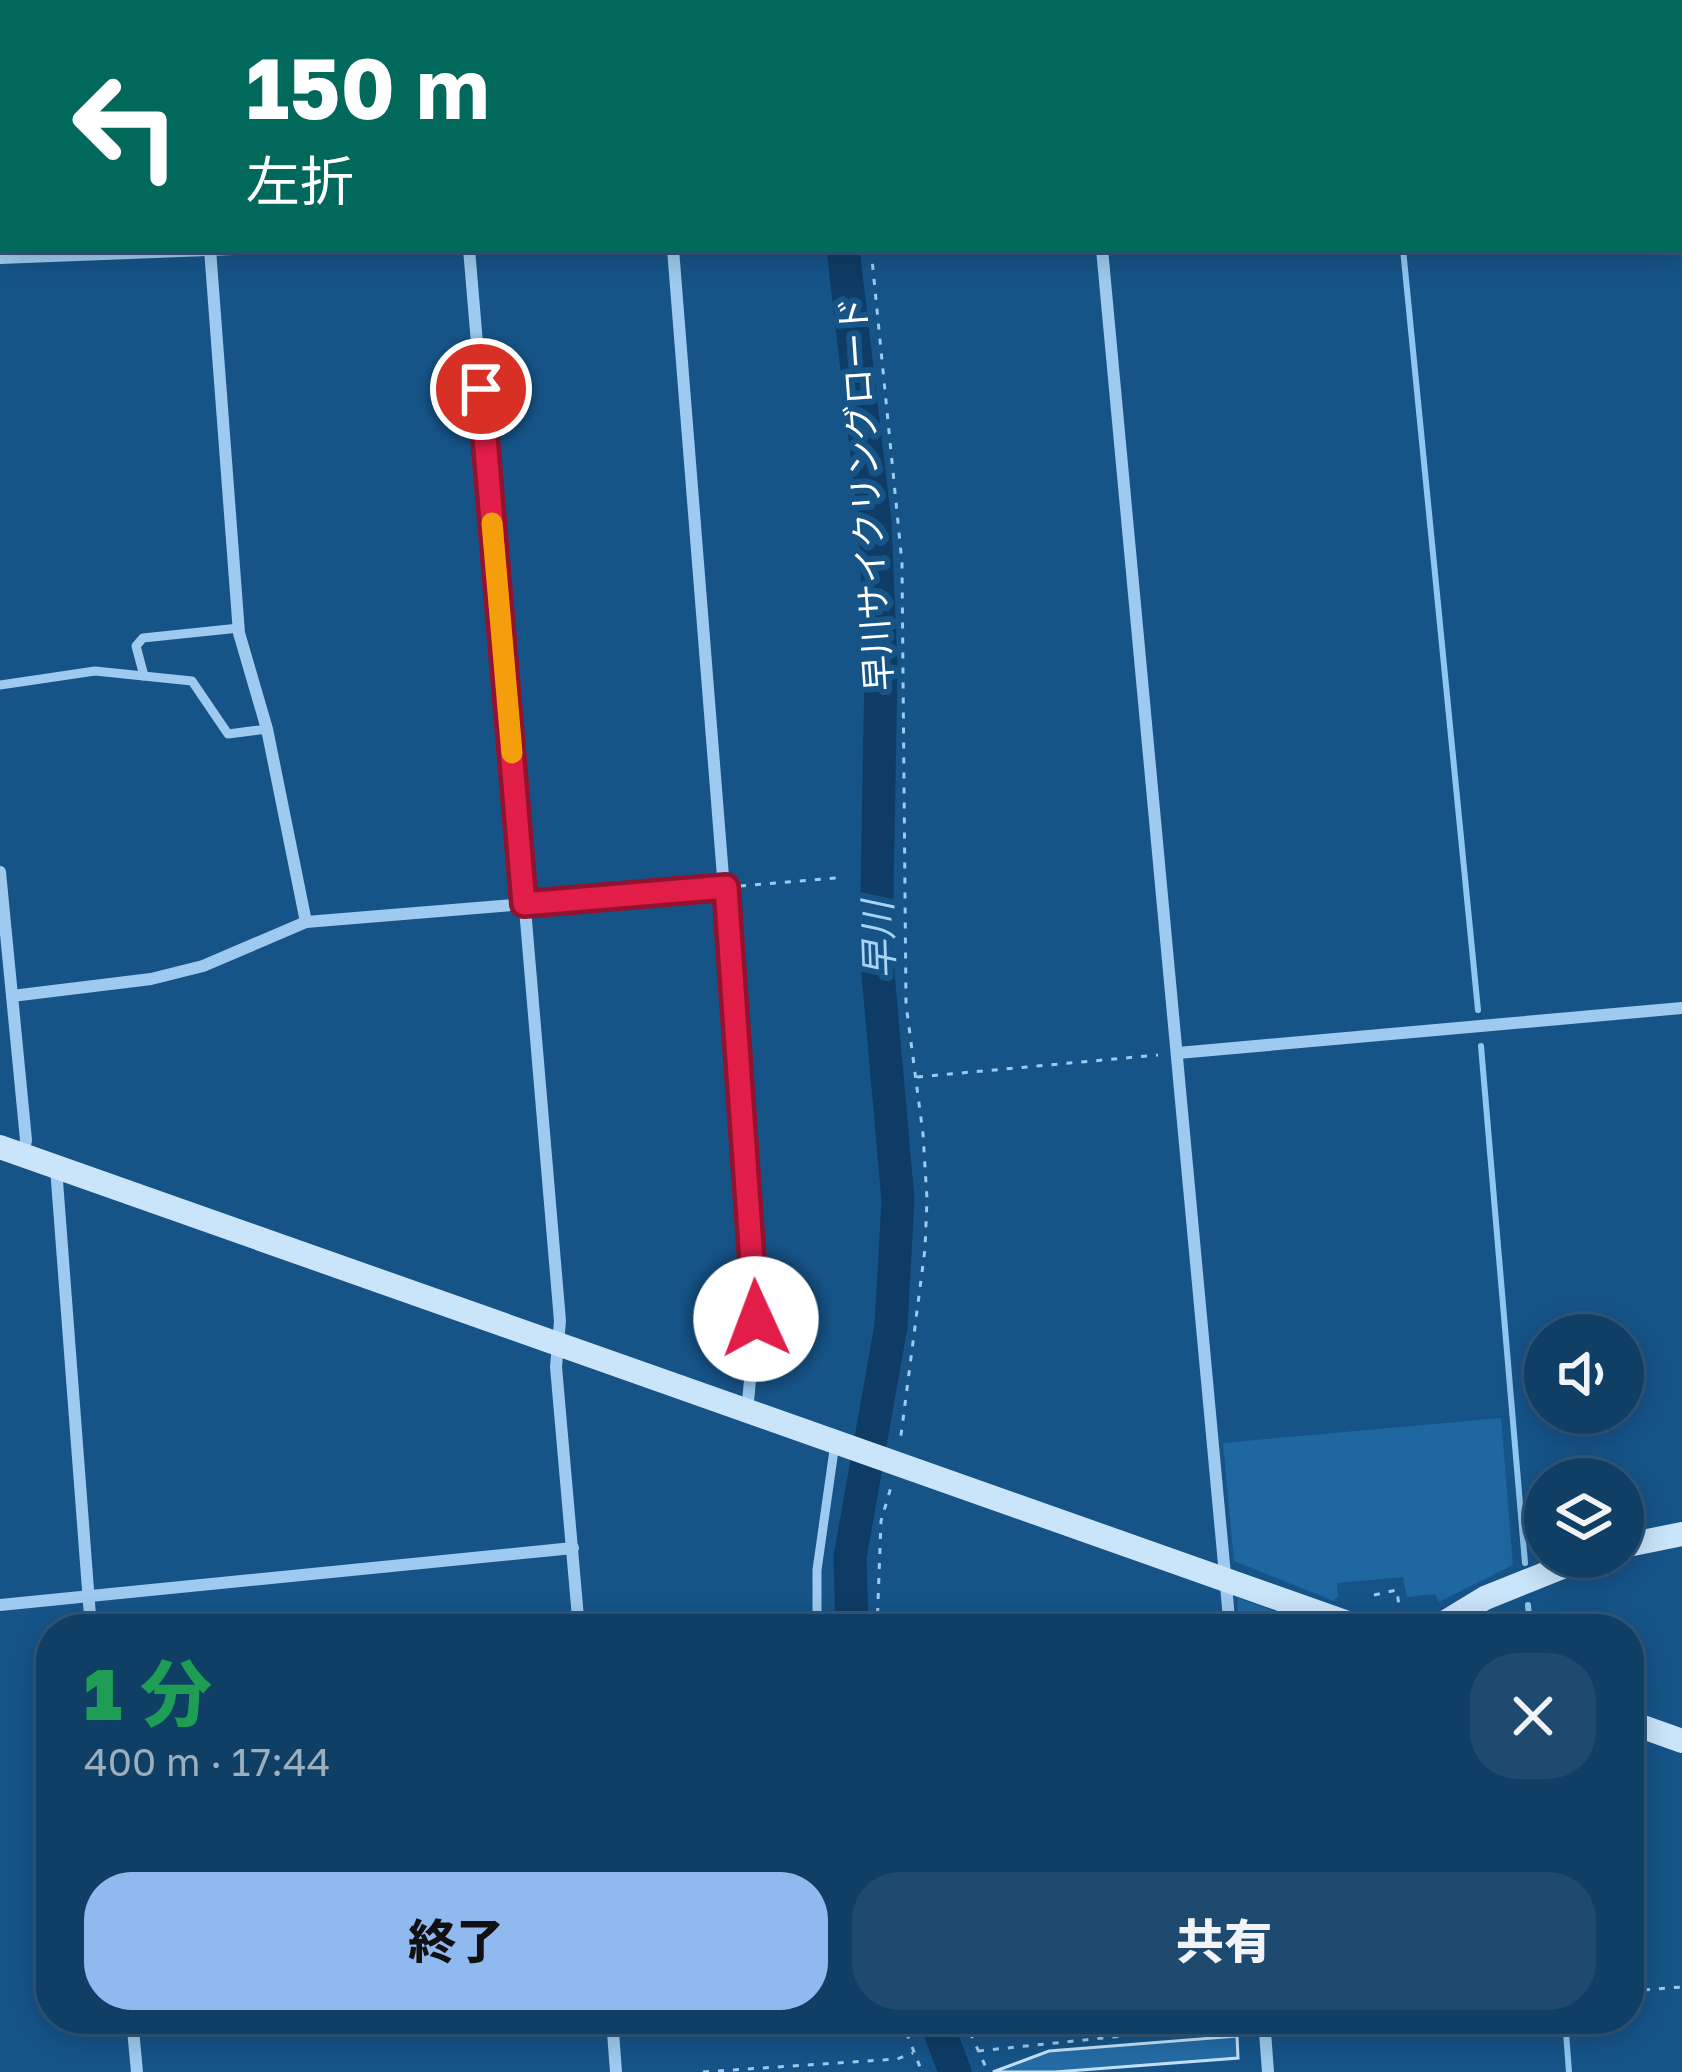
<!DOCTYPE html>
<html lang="ja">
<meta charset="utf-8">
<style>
body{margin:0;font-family:"Golos Text","Noto Sans JP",sans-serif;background:#1e4a6f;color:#f1f3f6;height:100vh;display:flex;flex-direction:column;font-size:45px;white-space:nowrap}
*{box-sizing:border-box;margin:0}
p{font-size:39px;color:#9cafbf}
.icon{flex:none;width:66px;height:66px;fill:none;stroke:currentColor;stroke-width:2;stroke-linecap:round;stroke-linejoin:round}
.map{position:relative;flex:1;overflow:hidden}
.panel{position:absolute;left:36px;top:1614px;width:1608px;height:420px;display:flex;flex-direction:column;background:#103f66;border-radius:48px;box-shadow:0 6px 30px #0003,0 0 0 3px #30587a}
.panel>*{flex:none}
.guide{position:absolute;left:0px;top:0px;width:1683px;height:252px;box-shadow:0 6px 30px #0003,0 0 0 3px #30587a;background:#00695c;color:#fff;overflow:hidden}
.tools{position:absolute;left:1524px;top:1314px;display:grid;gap:24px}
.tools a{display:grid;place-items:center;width:120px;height:120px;border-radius:50%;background:#103f66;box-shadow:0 6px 30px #0003,0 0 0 3px #30587a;font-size:60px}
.pin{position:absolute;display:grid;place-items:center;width:102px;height:102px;color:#fff;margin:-51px;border:6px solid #fff;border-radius:50%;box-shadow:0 3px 12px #0007}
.me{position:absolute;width:132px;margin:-66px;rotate:358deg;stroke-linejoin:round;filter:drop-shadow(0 0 9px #0008)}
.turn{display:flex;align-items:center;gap:42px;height:252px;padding:0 48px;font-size:54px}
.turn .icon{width:156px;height:156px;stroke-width:2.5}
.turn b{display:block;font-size:84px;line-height:102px}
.round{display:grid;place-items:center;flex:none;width:126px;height:126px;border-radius:48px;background:#1e4a6f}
.overview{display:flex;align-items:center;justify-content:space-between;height:204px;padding:0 48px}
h1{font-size:72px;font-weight:800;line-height:90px;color:#1e9e55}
.primary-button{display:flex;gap:24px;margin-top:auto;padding:24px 48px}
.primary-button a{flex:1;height:138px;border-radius:48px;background:#90b9f0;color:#111;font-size:48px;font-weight:800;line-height:138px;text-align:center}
.primary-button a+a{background:#1e4a6f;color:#f1f3f6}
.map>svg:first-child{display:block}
.green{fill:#1f67a1}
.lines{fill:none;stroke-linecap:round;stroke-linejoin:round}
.stream{stroke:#8fc7f1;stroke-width:6}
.river{stroke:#0e3c65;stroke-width:33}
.building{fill:#246ca6;stroke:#c3e2fa;stroke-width:3}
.path{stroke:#9dcaee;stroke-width:3;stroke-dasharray:6 9;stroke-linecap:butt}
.lane{stroke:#9dcaee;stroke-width:9}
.street{stroke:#9dcaee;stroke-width:12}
.secondary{stroke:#cae4fa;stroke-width:24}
.route-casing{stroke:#92132f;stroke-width:30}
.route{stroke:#e11d48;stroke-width:21}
.slow{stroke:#f59e0b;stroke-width:21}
.labels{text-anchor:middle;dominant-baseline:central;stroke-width:12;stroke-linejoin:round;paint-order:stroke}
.street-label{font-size:36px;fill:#fff;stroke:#165488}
.water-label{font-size:39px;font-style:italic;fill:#a8d4f5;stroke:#165488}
</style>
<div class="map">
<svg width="1682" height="2072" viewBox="0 0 1682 2072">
<rect width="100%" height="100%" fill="#165488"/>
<g class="green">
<path d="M1501,1418L1513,1565L1439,1602L1435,1594L1407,1597L1403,1577L1337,1583L1338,1596L1334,1601L1234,1561L1223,1443Z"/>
<path d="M1238,1598L1323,1629H1236Z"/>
</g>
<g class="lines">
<g class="stream">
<path d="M1380,0V3"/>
<path d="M1403,249L1478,1010"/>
<path d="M1481,1046L1525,1563"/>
<path d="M1528,1605L1530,1629"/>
<path d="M1565,2019L1569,2072"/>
</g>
<g class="river">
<path d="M819,3V0"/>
<path d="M843,249L875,523L881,667L876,951L898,1200L891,1326L850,1557L852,1629"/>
<path d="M935,2019L955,2072"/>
</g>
</g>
<path class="building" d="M1237,2036L1238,2058L1055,2072H993L1049,2051Z"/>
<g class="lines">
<g class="path">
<path d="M785,0V3"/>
<path d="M841,0L842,3"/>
<path d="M871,249L902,563L906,1004L923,1134L927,1199L925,1249L900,1443"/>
<path d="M740,886L836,878"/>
<path d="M917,1077L1158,1055"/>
<path d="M1374,1595L1397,1590L1400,1615L1395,1628"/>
<path d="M877,1629L881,1521L891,1487"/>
<path d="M1629,1991L1682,1987"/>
<path d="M901,2019L922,2072"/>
<path d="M964,2019L988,2072"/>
<path d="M1282,2020L1298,2019"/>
<path d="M978,2051L1248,2023"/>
<path d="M703,2072L897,2059L913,2053"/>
</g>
<g class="lane">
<path d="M0,139H3"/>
<path d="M144,676L136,646L143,638L239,628"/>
<path d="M0,685L95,671L192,681L228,734L267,729"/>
<path d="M524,904L726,887"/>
<path d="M817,1629V1570L835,1443"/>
</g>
<g class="street">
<path d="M186,0L187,3"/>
<path d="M446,0V3"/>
<path d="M651,0L652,3"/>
<path d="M1081,0V3"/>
<path d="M0,2L3,7"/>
<path d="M1680,114H1682"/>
<path d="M210,249L239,633L267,729L306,922"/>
<path d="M469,249L560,1321L556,1367L579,1629"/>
<path d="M673,249L754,1266L756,1320L747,1411"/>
<path d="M1102,249L1230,1629"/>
<path d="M0,258L233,249"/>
<path d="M0,872L26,1140L23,1155"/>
<path d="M12,996L151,979L203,966L306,922L524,904"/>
<path d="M1178,1053L1682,1008"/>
<path d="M56,1168L91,1629"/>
<path d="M0,1605L573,1548"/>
<path d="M132,2019L137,2072"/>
<path d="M612,2019L616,2072"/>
<path d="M1264,2019L1268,2072"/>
</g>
<g class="secondary">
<path d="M0,1147L1365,1629"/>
<path d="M1623,1546L1682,1534"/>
<path d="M1434,1629L1485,1598L1587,1557"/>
<path d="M1629,1722L1682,1741"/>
</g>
</g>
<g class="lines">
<defs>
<path id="route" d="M481,389L524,904L726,887L756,1319"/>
</defs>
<use href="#route" class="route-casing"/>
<use href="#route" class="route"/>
<path class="slow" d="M492,523L512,753"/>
</g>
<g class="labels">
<g class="street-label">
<text transform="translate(865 494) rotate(-94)">早川サイクリングロード</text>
</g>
<g class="water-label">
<text transform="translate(878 940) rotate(-92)">早川</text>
</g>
</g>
</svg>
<div class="tools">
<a><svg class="icon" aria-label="sound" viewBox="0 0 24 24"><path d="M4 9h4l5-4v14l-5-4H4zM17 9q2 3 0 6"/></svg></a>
<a><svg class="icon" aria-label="layers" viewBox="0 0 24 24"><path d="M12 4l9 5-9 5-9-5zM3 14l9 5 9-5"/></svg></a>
</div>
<div class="pin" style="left:481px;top:389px;background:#d93025"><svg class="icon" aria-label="arrive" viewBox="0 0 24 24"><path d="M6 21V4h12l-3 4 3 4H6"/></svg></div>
<svg class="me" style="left:756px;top:1319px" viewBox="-20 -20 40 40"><circle r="19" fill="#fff"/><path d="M0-13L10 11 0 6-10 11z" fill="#e11d48"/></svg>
<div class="guide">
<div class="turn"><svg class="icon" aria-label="left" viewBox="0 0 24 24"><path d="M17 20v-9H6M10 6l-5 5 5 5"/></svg><div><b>150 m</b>左折</div></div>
</div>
<section class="panel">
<div class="overview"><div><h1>1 分</h1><p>400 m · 17:44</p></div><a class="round"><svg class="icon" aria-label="close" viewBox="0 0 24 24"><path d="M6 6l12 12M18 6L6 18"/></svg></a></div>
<div class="primary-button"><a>終了</a><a>共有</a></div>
</section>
</div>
